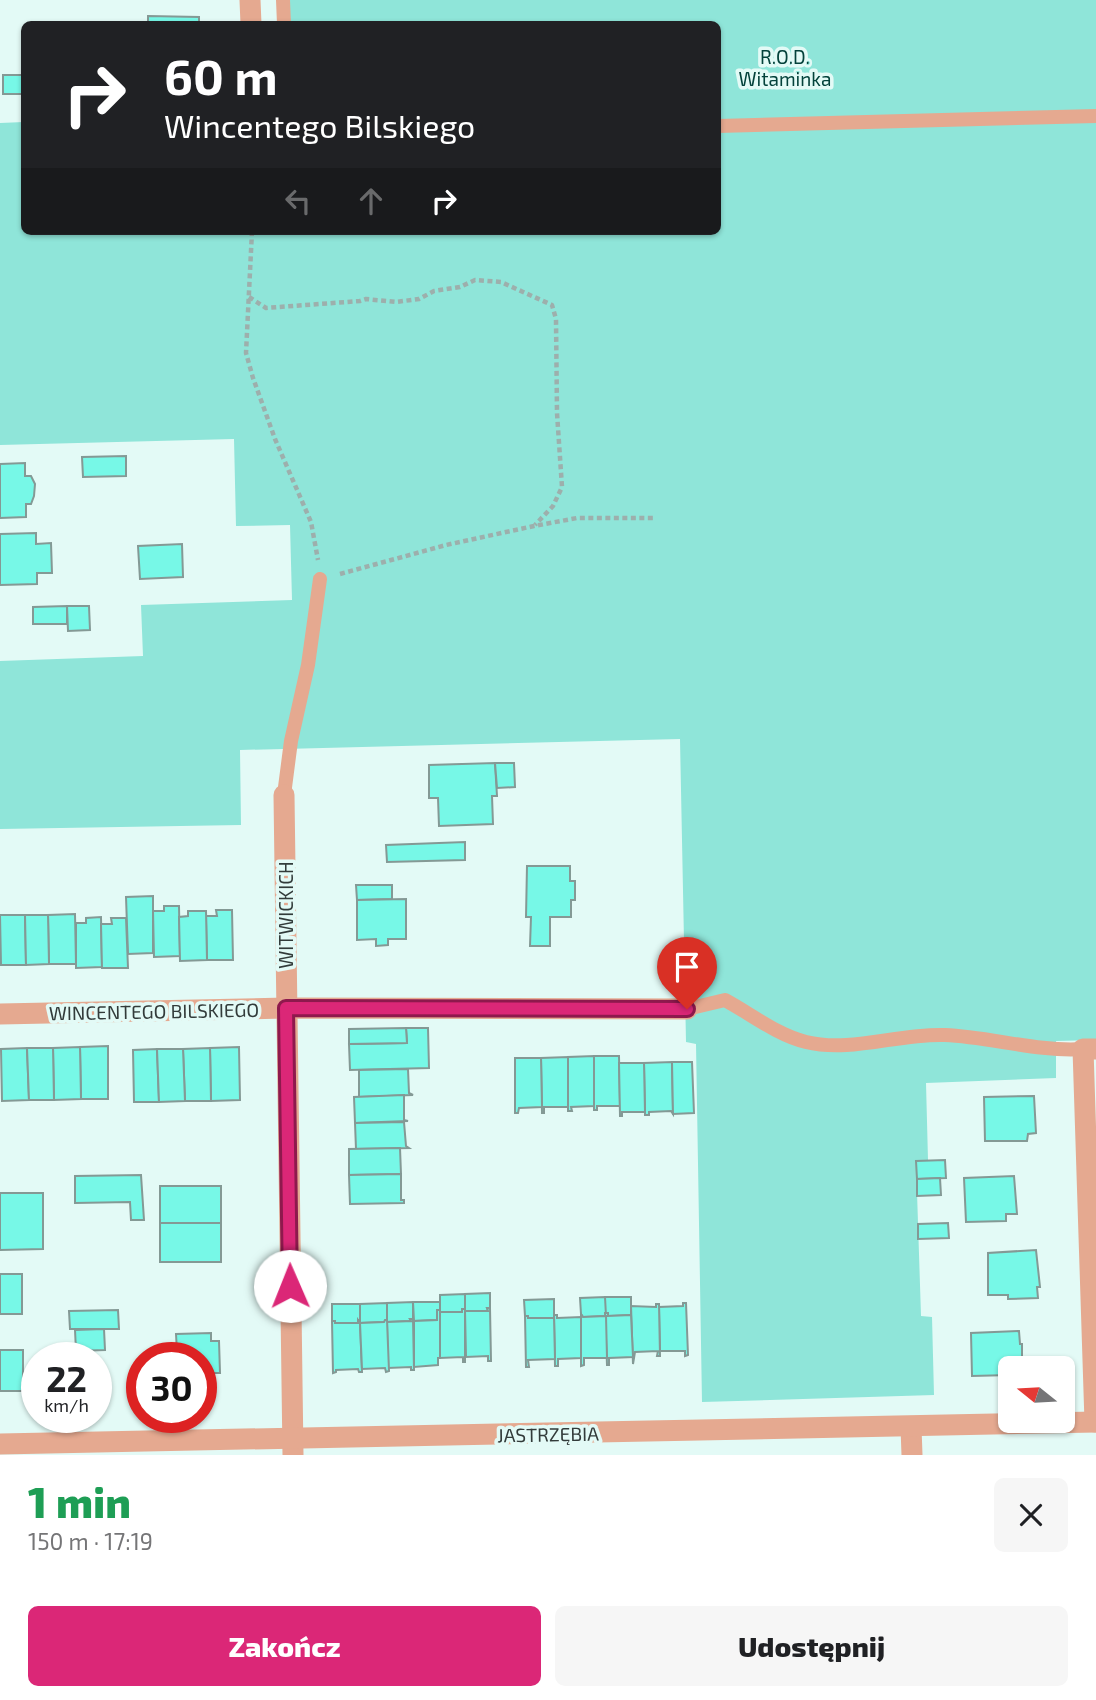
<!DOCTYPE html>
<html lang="pl">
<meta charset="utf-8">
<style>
body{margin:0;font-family:"Exo 2",sans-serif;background:#f6f6f6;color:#202124;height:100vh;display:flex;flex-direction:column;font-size:26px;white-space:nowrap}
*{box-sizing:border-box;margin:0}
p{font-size:23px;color:#757577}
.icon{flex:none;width:38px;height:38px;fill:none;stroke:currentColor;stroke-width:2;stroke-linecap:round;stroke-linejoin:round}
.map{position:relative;height:1455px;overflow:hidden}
.panel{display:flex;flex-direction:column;background:#fff;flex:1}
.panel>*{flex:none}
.guide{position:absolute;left:21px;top:21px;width:700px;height:214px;border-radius:10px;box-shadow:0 2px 5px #0004;background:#202124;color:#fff;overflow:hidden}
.needle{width:46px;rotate:288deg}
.controls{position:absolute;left:998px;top:1356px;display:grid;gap:14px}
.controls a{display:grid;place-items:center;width:77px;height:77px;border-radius:10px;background:#fff;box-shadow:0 2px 5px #0004;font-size:35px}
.speed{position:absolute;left:21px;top:1342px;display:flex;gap:14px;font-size:35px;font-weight:700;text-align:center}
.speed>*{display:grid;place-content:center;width:91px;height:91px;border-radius:50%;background:#fff;box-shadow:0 2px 5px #0004;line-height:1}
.speed small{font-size:18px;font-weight:400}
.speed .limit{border:10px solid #d22;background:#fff;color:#111}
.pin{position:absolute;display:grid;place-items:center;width:60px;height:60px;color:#fff;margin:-72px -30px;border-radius:50% 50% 50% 0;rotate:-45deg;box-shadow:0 0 7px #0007}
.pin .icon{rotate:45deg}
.me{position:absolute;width:77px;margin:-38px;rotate:359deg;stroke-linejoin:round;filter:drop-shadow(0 0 5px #0008)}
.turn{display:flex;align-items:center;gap:24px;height:147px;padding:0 28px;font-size:32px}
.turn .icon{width:91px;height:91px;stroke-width:2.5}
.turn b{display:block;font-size:49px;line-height:60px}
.lanes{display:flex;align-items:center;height:66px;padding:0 28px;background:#0003;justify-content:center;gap:35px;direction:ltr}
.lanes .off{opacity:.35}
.round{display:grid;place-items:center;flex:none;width:74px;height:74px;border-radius:10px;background:#f6f6f6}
.headline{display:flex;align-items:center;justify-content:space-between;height:119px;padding:0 28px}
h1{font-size:42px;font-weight:800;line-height:52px;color:#1e9e55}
.primary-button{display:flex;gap:14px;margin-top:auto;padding:14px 28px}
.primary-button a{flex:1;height:80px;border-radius:10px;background:#db2777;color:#fff;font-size:28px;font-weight:800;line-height:80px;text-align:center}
.primary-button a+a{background:#f6f6f6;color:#202124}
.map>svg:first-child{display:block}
.green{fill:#8fe5d9}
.building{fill:#77f8e7;stroke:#849995;stroke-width:2}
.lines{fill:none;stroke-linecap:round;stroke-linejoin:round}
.path{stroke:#9dafac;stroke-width:4.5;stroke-dasharray:5 3.5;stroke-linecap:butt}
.lane{stroke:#e5a990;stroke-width:14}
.street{stroke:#e5a990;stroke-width:21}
.route-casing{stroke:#8e194d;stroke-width:18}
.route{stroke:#db2777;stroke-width:12}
.labels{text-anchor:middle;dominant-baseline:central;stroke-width:7;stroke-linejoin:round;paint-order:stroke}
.park-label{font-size:19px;fill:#03423b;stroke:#e3faf6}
.street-label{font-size:19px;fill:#323b3a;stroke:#e3faf6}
</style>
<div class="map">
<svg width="1096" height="1455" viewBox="0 0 1096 1455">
<rect width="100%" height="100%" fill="#e3faf6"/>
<path class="green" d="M277,0H1096V1040L1056,1041V1078L926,1083L928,1160L916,1161L921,1316L932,1317L934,1395L702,1402L696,1044L686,1042L680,739L240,750L241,825L0,829V661L143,656L141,605L292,600L290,525L236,526L234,439L0,445V123L24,122V231H718V24H277Z"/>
<g class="building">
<path d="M148,16L199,17V24H148Z"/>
<rect x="3" y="75" width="21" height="19"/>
<path d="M126,456V476L83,477L82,457Z"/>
<path d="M25,463V476H31L35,484L34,496L31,504H26V517L0,518V464Z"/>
<path d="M36,533V544L51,543L52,573H37V584L0,585V534Z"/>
<path d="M182,544L183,577L140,579L138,546Z"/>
<path d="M67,606H89L90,630L68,631Z"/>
<path d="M67,606V624H33V607Z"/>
<path d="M495,763L497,796H492L493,824L439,826L438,798H429V765Z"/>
<path d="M495,763H514L515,787L497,788Z"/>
<path d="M465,842V860L387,862L386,845Z"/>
<path d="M527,866H570V881H575V900H571V917H550V946H530L531,917H526Z"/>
<path d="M356,885H392V899L357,900Z"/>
<path d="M153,896V953L128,954L126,897Z"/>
<path d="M406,899V939H388V945L376,946V939L357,940V900Z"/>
<path d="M164,906H179L180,956L154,957L153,911H164Z"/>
<path d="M216,910H232L233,960H207L206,916H217Z"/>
<path d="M188,911H206L207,960L180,961L179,917L188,916Z"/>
<path d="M75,914L76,964H49L48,915Z"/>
<path d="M0,915H25L26,965H1Z"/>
<path d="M25,915H48L49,964L26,965Z"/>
<path d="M101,917L102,967L76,968V923H86V918Z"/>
<path d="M111,918H126L128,968H102L101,924H112Z"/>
<path d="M406,1028H428L429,1068L350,1070L349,1044L407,1043Z"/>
<path d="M406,1028L407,1043L349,1044V1029Z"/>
<path d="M108,1046V1099H81L80,1047Z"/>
<path d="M80,1047L81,1099L54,1100L53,1048Z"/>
<path d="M239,1047L240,1100L211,1101L210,1048Z"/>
<path d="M27,1048L29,1100L2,1101L1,1049Z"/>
<path d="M27,1048H53L54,1100H29Z"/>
<path d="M210,1048L211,1101H185L183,1049Z"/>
<path d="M157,1049L159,1102H134L133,1050Z"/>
<path d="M157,1049H183L185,1101L159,1102Z"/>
<path d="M594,1056V1106L571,1107L572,1111H568V1057Z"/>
<path d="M594,1056H619L620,1106H597V1110H594Z"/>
<path d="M568,1057V1107H544V1113H542L541,1058Z"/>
<path d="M515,1058H541L542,1107L519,1108L518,1113H515Z"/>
<path d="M672,1062L673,1114L671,1111L649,1112V1115H645L644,1063Z"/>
<path d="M672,1062H692L694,1113L673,1114Z"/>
<path d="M619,1063H644L645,1112H622V1116H620Z"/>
<path d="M408,1069L409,1093L413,1095L359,1097V1070Z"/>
<path d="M404,1095V1120L408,1121L355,1123L354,1097Z"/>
<path d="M1034,1096L1036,1133L1028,1134L1027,1141H985L984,1097Z"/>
<path d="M404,1122L406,1146L409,1148L356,1149L355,1123Z"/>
<path d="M400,1148L401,1174L349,1175V1149Z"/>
<path d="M945,1160L946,1178L917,1179L916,1161Z"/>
<path d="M401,1174V1200H404V1203L350,1204L349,1175Z"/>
<path d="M141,1175L144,1220H131L130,1202L75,1203V1176Z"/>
<path d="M1014,1176L1017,1214H1006V1221L966,1222L964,1178Z"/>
<path d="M940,1178L941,1195L917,1196V1179Z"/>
<rect x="160" y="1186" width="61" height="37"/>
<path d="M0,1193H43V1249L0,1250Z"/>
<rect x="160" y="1223" width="61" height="39"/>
<path d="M948,1223L949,1238L918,1239V1224Z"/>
<path d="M1036,1250L1040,1287H1037L1038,1298L1008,1299V1295H988V1253Z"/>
<rect x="0" y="1274" width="22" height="40"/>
<path d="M490,1293V1308H487L488,1311H465V1294Z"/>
<path d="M465,1294V1309H462V1312H440V1295Z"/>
<path d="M605,1297H631V1315L608,1316V1313H605Z"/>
<path d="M605,1297L606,1316L583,1317L581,1314L580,1298Z"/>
<path d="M554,1299V1318H528V1316H525L524,1300Z"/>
<path d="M413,1302V1319H410L411,1321L387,1322V1303Z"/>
<path d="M413,1302H440V1310H437V1320L414,1321Z"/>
<path d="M387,1303V1320L384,1322L360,1323V1304Z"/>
<path d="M683,1303H686L688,1355L685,1356V1351H660L659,1307L683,1306Z"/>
<path d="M332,1304H360V1320H358V1323H335V1321H332Z"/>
<path d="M656,1304H659L660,1356H657L658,1351L635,1352L633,1364L631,1306L656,1307Z"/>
<path d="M487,1308H490L491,1361H488V1356L466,1357L465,1311H488Z"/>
<path d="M462,1309H465V1362H463V1357L440,1358V1312H462Z"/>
<path d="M118,1310L119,1329H70L69,1311Z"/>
<path d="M437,1310H440V1358H438V1365L414,1367V1321L437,1320Z"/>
<path d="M605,1313H608V1316L631,1315L633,1357L609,1358V1365H607Z"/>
<path d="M581,1314L583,1317L606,1316L607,1358H584V1365L581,1366Z"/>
<path d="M554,1315H557V1318L581,1317V1358L558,1359V1366H555Z"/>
<path d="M525,1316H528V1318H554L555,1359L528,1360L529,1367H526Z"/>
<path d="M410,1319H413L414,1370H411V1367L388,1368L387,1322L411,1321Z"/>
<path d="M358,1320L360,1323L362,1372H359L358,1369L336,1370V1372L333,1373L332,1321H335V1323H358Z"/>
<path d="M385,1320H387L389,1371L386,1372L385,1368L362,1369L360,1323L384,1322Z"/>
<path d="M104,1329L105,1350L76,1351L75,1330Z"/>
<path d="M1019,1331L1020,1344H1022V1368H1010V1375L972,1376L971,1333Z"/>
<path d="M211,1333V1341H219L220,1373H201V1358H172V1352H177L176,1334Z"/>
<rect x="0" y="1350" width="23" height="41"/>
</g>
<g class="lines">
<g class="path">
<path d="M252,231L246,353L253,378L275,439L311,522L318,560"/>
<path d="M249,297L266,308L360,301L366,299L396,302L419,299L434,291L460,287L475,280L501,282L552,305L556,319L557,413L562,487L553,506L535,525"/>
<path d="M340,574L446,545L534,526L577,518H653"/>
</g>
<g class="lane">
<path d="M283,0L284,24"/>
<path d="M718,126L1096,116"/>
<path d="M284,795L291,741L308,665L320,579"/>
<path d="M687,1009L725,1000C751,1014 777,1035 806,1042C851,1053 899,1033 945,1035C991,1037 1037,1052 1083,1049"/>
</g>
<g class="street">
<path d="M250,0L251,24"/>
<path d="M284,795L293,1455"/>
<path d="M0,1014L286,1008L687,1009"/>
<path d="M1095,1422L1083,1049H1096"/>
<path d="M911,1427L912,1455"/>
<path d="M0,1444L1096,1422"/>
</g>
</g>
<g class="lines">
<defs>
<path id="route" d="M290,1286L286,1008L687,1009"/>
</defs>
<use href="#route" class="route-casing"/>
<use href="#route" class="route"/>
</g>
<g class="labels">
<g class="park-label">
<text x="785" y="56">R.O.D.<tspan x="785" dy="22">Witaminka</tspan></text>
</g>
<g class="street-label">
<text transform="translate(285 915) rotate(-90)">WITWICKICH</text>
<text transform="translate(154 1011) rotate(-1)">WINCENTEGO BILSKIEGO</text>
<text transform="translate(548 1434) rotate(-1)">JASTRZĘBIA</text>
</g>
</g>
</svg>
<div class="controls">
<a><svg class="needle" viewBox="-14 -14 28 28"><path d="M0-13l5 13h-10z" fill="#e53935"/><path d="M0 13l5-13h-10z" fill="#757577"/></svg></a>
</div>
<div class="speed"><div>22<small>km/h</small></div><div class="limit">30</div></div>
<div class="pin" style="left:687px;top:1009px;background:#d93025"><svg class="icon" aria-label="arrive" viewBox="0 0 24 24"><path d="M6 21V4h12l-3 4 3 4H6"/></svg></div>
<svg class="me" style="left:290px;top:1286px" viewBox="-20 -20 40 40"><circle r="19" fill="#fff"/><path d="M0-13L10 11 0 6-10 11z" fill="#db2777"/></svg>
<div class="guide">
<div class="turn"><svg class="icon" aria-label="right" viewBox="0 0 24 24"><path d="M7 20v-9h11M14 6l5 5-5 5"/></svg><div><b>60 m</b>Wincentego Bilskiego</div></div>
<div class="lanes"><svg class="icon off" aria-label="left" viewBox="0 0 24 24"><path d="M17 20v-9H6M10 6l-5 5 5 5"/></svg><svg class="icon off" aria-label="ahead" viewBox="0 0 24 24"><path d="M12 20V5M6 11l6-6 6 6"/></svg><svg class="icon" aria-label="right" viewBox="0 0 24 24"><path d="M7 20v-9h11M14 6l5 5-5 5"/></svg></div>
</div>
</div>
<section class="panel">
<div class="headline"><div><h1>1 min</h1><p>150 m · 17:19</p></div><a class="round"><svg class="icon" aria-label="close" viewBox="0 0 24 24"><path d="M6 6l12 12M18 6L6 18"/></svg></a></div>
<div class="primary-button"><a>Zakończ</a><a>Udostępnij</a></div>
</section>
